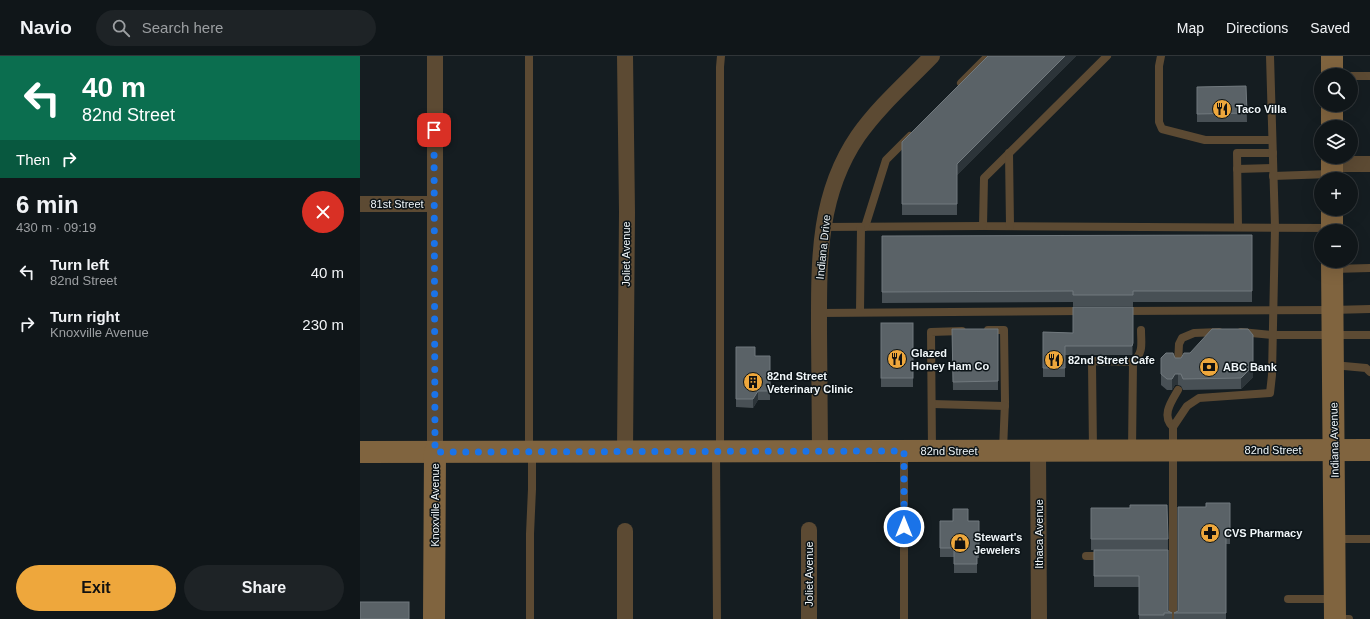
<!DOCTYPE html>
<meta charset="utf-8">
<style>
body{margin:0;font-family:Arial,sans-serif;background:#1e2326;color:#f1f3f6;height:100vh;display:flex;flex-direction:column;font-size:15px;white-space:nowrap}
*{box-sizing:border-box;margin:0}
p{font-size:13px;color:#9c9fa2}
.icon{flex:none;width:22px;height:22px;fill:none;stroke:currentColor;stroke-width:2;stroke-linecap:round;stroke-linejoin:round}
.map{position:relative;flex:1;overflow:hidden}
.sheet{display:flex;flex-direction:column;background:#101619;width:360px}
.sheet>*{flex:none}
.hud{background:#0b6e4f;color:#fff;overflow:hidden}
.buttons{position:absolute;left:954px;top:12px;display:grid;gap:8px}
.buttons a{display:grid;place-items:center;width:44px;height:44px;border-radius:50%;background:#101619;box-shadow:0 4px 16px #0002,0 0 0 1px #303538;font-size:20px}
.pin{position:absolute;display:grid;place-items:center;width:34px;height:34px;color:#fff;margin:-17px;border-radius:8px;box-shadow:0 2px 6px #0006}
.me{position:absolute;width:44px;margin:-22px;rotate:0deg;stroke-linejoin:round;filter:drop-shadow(0 0 3px #0008)}
.turn{display:flex;align-items:center;gap:14px;height:84px;padding:0 16px;font-size:18px}
.turn .icon{width:52px;height:52px;stroke-width:2.5}
.turn b{display:block;font-size:28px;line-height:34px}
.then{display:flex;align-items:center;height:38px;padding:0 16px;background:#0003;gap:8px;font-size:15px}
.round{display:grid;place-items:center;flex:none;width:42px;height:42px;border-radius:21px;background:#1e2326}
.summary{display:flex;align-items:center;justify-content:space-between;height:68px;padding:0 16px}
h1{font-size:24px;font-weight:600;line-height:30px}
.cta{display:flex;gap:8px;margin-top:auto;padding:8px 16px}
.cta a{flex:1;height:46px;border-radius:24px;background:#eea73c;color:#111;font-size:16px;font-weight:600;line-height:46px;text-align:center}
.cta a+a{background:#1e2326;color:#f1f3f6}
ul{padding:0;list-style:none}
li{display:flex;align-items:center;gap:12px;height:52px;padding:0 16px}
li div{flex:1}
li b{display:block;font-size:15px}
li em{font-style:normal}
header{display:flex;align-items:center;gap:24px;box-sizing:border-box;height:56px;padding:0 20px;background:#101619;border-bottom:1px solid #303538}
header strong{font-size:19px}
nav{display:flex;gap:22px;margin-inline-start:auto;font-size:14px}
.search{width:280px;height:36px;background:#1e2326;display:flex;align-items:center;gap:10px;box-sizing:border-box;padding:0 14px;border-radius:22px;color:#9c9fa2;font-size:15px}
main{display:flex;flex:1;min-height:0}
.map>svg:first-child{display:block}
.lines{fill:none;stroke-linecap:round;stroke-linejoin:round}
.lane{stroke:#5c4a33;stroke-width:8}
.street{stroke:#5c4a33;stroke-width:16}
.secondary{stroke:#80643f;stroke-width:22}
.wall{fill:#485055}
.shaded-wall{fill:#2c3439}
.building{fill:#5a6267;stroke:#71797e}
.route{stroke:#1a73e8;stroke-width:7;stroke-dasharray:0 12.6}
.labels{text-anchor:middle;dominant-baseline:central;stroke-width:3;stroke-linejoin:round;paint-order:stroke}
.poi-label{font-size:11px;font-weight:bold;fill:#f0f6f9;stroke:#0c1418;text-anchor:start}
.street-label{font-size:11px;fill:#f0f6f9;stroke:#0c1418}
</style>
<header>
<strong>Navio</strong>
<div class="search"><svg class="icon" aria-label="search" viewBox="0 0 24 24"><circle cx="10" cy="10" r="6"/><path d="M15 15l6 6"/></svg>Search here</div>
<nav><a>Map</a><a>Directions</a><a>Saved</a></nav>
</header>
<main>
<section class="sheet">
<div class="hud">
<div class="turn"><svg class="icon" aria-label="left" viewBox="0 0 24 24"><path d="M17 20v-9H6M10 6l-5 5 5 5"/></svg><div><b>40 m</b>82nd Street</div></div>
<div class="then">Then<svg class="icon" aria-label="right" viewBox="0 0 24 24"><path d="M7 20v-9h11M14 6l5 5-5 5"/></svg></div>
</div>
<div class="summary"><div><h1>6 min</h1><p>430 m · 09:19</p></div><a class="round" style="background:#d93025;color:#fff"><svg class="icon" aria-label="close" viewBox="0 0 24 24"><path d="M6 6l12 12M18 6L6 18"/></svg></a></div>
<ul>
<li><svg class="icon" aria-label="left" viewBox="0 0 24 24"><path d="M17 20v-9H6M10 6l-5 5 5 5"/></svg><div><b>Turn left</b><p>82nd Street</p></div><em>40 m</em></li>
<li><svg class="icon" aria-label="right" viewBox="0 0 24 24"><path d="M7 20v-9h11M14 6l5 5-5 5"/></svg><div><b>Turn right</b><p>Knoxville Avenue</p></div><em>230 m</em></li>
</ul>
<div class="cta"><a>Exit</a><a>Share</a></div>
</section>
<div class="map">
<svg width="1010" height="563" viewBox="0 0 1010 563">
<rect width="100%" height="100%" fill="#151d21"/>
<g class="lines">
<g class="lane">
<path d="M169,0V395"/>
<path d="M747,0L624,122L623,170L971,172"/>
<path d="M801,0L799,10V66L802,73L845,84H912"/>
<path d="M991,20H1010"/>
<path d="M601,27L628,0"/>
<path d="M649,97L650,170"/>
<path d="M877,113L913,112"/>
<path d="M913,120L970,118"/>
<path d="M463,171L623,170"/>
<path d="M505,171L526,104L550,80"/>
<path d="M878,171L877,97H913"/>
<path d="M973,213L1010,212"/>
<path d="M764,255L972,254L1010,253"/>
<path d="M500,256L501,171"/>
<path d="M459,257L723,255"/>
<path d="M628,274H644L645,346L643,394"/>
<path d="M881,276L913,279H1010"/>
<path d="M818,308L819,288L822,282L834,277L859,276"/>
<path d="M973,309L1006,312L1010,316"/>
<path d="M572,348L645,350"/>
<path d="M813,371C801,360 811,346 818,334"/>
<path d="M572,394L571,276L602,275"/>
<path d="M733,394L732,308L735,305L773,306"/>
<path d="M772,394L773,306C784,296 781,288 781,274"/>
<path d="M360,395V11L361,0"/>
<path d="M544,395V563"/>
<path d="M356,396L357,563"/>
<path d="M975,483H1010"/>
<path d="M726,500H744"/>
<path d="M928,543H974"/>
<path d="M170,563V478L172,433V396"/>
<path d="M813,563V371L827,350L839,342L910,337L912,319L915,171L910,0"/>
<path d="M976,563H989"/>
</g>
<g class="street">
<path d="M75,0V396"/>
<path d="M265,0L267,156L265,395"/>
<path d="M972,108H1010"/>
<path d="M0,148H74"/>
<path d="M460,395C460,355 459,316 459,276C459,207 457,140 498,80C519,50 547,26 572,0"/>
<path d="M678,395L679,562"/>
<path d="M449,474V563"/>
<path d="M265,475V563"/>
</g>
<g class="secondary">
<path d="M972,0V19"/>
<path d="M972,49V71"/>
<path d="M972,101V123"/>
<path d="M972,153V175"/>
<path d="M972,205L975,563"/>
<path d="M0,396L1010,394"/>
<path d="M74,563L75,396"/>
</g>
</g>
<g class="wall">
<path d="M628,0H716L597,119V159H542V86Z"/>
<path d="M886,30L887,66H837V31Z"/>
<path d="M892,179V246H773V250H713V246L522,247V180Z"/>
<path d="M773,251V297L772,299H705V321H683V276L713,277Z"/>
<rect x="521" y="267" width="32" height="64"/>
<path d="M592,273H638V334H593Z"/>
<path d="M376,291L395,300H410V344H398L393,352L376,351Z"/>
<path d="M801,302H815L893,321L881,333L823,334L821,330L818,329H815L812,334H807L801,329Z"/>
<path d="M870,447V488H866V563H814V557L818,555V552L846,451Z"/>
<path d="M731,452L808,483V555L812,557V563H779V531H734V494H731Z"/>
<path d="M580,465H619V502H617V517H594V501H580Z"/>
</g>
<g class="shaded-wall">
<path d="M705,0H716L597,119V108Z"/>
<path d="M773,287V297L772,299V290Z"/>
<path d="M893,310V321L881,333V322Z"/>
<path d="M815,318H818V329H815L812,334V323Z"/>
<path d="M398,335V344L393,352V343Z"/>
</g>
<g class="building">
<path d="M628,0H705L597,108V148H542V86Z"/>
<path d="M886,30L887,57L837,58V31Z"/>
<path d="M892,179V235H773V239H713V235L522,236V180Z"/>
<path d="M713,251H773V287L772,290H705V312H683V276L713,277Z"/>
<rect x="521" y="267" width="32" height="55"/>
<path d="M592,273H638V325L593,326Z"/>
<path d="M852,273H888L893,279V310L881,322L823,323L821,318H815L812,323H807L801,318V302L806,297H813L815,302H821L824,297H830Z"/>
<path d="M376,291H395V300H410V335H398L393,343H376Z"/>
<path d="M846,447H870V477H866V557H814L818,555V451H846Z"/>
<path d="M770,449H807L808,483H731V452H770Z"/>
<path d="M593,453H608V465H619V493H617V508H594V492H580V465H593Z"/>
<path d="M734,494H808V555L812,557H804V559H779V520H734Z"/>
<rect x="0" y="546" width="49" height="17"/>
</g>
<g class="lines">
<path class="route" d="M74,74L75,396L544,395V471"/>
</g>
<defs>
<symbol id="restaurant-disc" viewBox="-11 -11 22 22"><circle r="9.5" fill="#eea73c" stroke="#0c1418"/><path d="M-5-6h1v4h1v-4h1v4h1v-4h1v5L-1.5 .5V6h-2V.5L-5-1ZM5-6V6H3V1.5H1.5Q1.5-4 5-6Z" fill="#111"/></symbol>
<symbol id="bank-disc" viewBox="-11 -11 22 22"><circle r="9.5" fill="#eea73c" stroke="#0c1418"/><path d="M-6-4H6V4H-6ZM0-2.3a2.3 2.3 0 1 0 0 4.6a2.3 2.3 0 1 0 0-4.6Z" fill="#111"/></symbol>
<symbol id="building-disc" viewBox="-11 -11 22 22"><circle r="9.5" fill="#eea73c" stroke="#0c1418"/><path d="M-4-6H4V6H1V3H-1V6H-4ZM-2.5-4.3h1.7v1.8h-1.7ZM.8-4.3h1.7v1.8H.8ZM-2.5-1h1.7V.8h-1.7ZM.8-1h1.7V.8H.8Z" fill="#111"/></symbol>
<symbol id="pharmacy-disc" viewBox="-11 -11 22 22"><circle r="9.5" fill="#eea73c" stroke="#0c1418"/><path d="M-2-6h4v4h4v4h-4v4h-4v-4h-4v-4h4Z" fill="#111"/></symbol>
<symbol id="shop-disc" viewBox="-11 -11 22 22"><circle r="9.5" fill="#eea73c" stroke="#0c1418"/><path d="M-5-2.5h2.3a2.7 3.5 0 0 1 5.4 0H5L5.5 6h-11ZM-1.5-2.5h3a1.5 2.3 0 0 0-3 0Z" fill="#111"/></symbol>
</defs>
<g fill-rule="evenodd">
<use href="#restaurant-disc" x="851" y="42" width="22" height="22"/>
<use href="#restaurant-disc" x="526" y="292" width="22" height="22"/>
<use href="#restaurant-disc" x="683" y="293" width="22" height="22"/>
<use href="#bank-disc" x="838" y="300" width="22" height="22"/>
<use href="#building-disc" x="382" y="315" width="22" height="22"/>
<use href="#pharmacy-disc" x="839" y="466" width="22" height="22"/>
<use href="#shop-disc" x="589" y="476" width="22" height="22"/>
</g>
<g class="labels">
<g class="poi-label">
<text x="876" y="53">Taco Villa</text>
<text x="551" y="297">Glazed<tspan x="551" dy="13">Honey Ham Co</tspan></text>
<text x="708" y="304">82nd Street Cafe</text>
<text x="863" y="311">ABC Bank</text>
<text x="407" y="320">82nd Street<tspan x="407" dy="13">Veterinary Clinic</tspan></text>
<text x="864" y="477">CVS Pharmacy</text>
<text x="614" y="481">Stewart's<tspan x="614" dy="13">Jewelers</tspan></text>
</g>
<g class="street-label">
<text x="37" y="148">81st Street</text>
<text transform="translate(463 191) rotate(-84)">Indiana Drive</text>
<text transform="translate(266 198) rotate(-90)">Joliet Avenue</text>
<text transform="translate(974 384) rotate(-91)">Indiana Avenue</text>
<text x="913" y="394">82nd Street</text>
<text x="589" y="395">82nd Street</text>
<text transform="translate(75 449) rotate(-90)">Knoxville Avenue</text>
<text transform="translate(679 478) rotate(-90)">Ithaca Avenue</text>
<text transform="translate(449 518) rotate(-90)">Joliet Avenue</text>
</g>
</g>
</svg>
<div class="buttons">
<a><svg class="icon" aria-label="search" viewBox="0 0 24 24"><circle cx="10" cy="10" r="6"/><path d="M15 15l6 6"/></svg></a>
<a><svg class="icon" aria-label="layers" viewBox="0 0 24 24"><path d="M12 4l9 5-9 5-9-5zM3 14l9 5 9-5"/></svg></a>
<a>+</a>
<a>−</a>
</div>
<div class="pin" style="left:74px;top:74px;background:#d93025"><svg class="icon" aria-label="arrive" viewBox="0 0 24 24"><path d="M6 21V4h12l-3 4 3 4H6"/></svg></div>
<svg class="me" style="left:544px;top:471px" viewBox="-20 -20 40 40"><circle r="17" fill="#1a73e8" stroke="#fff" stroke-width="3"/><path d="M0-11L8 9 0 5-8 9z" fill="#fff"/></svg>
</div>
</main>
